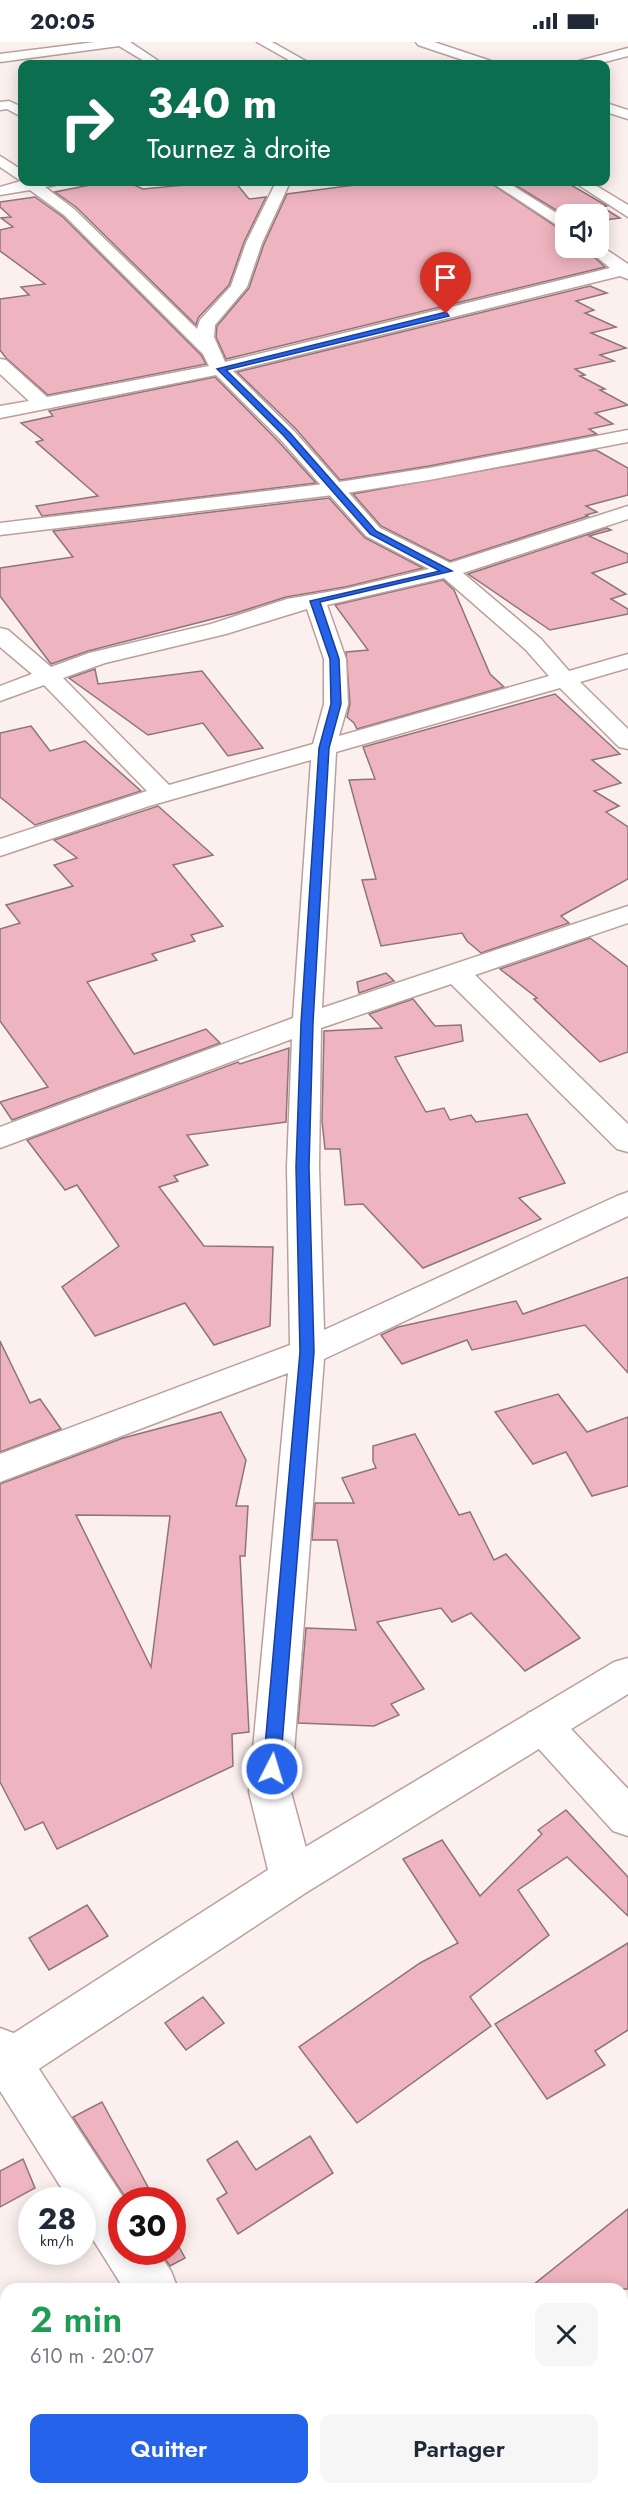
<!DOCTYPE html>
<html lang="fr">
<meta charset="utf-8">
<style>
body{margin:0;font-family:Jost,sans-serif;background:#f6f6f7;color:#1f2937;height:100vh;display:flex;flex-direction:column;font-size:22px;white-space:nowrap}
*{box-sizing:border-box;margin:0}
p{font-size:20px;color:#747a83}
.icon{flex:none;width:33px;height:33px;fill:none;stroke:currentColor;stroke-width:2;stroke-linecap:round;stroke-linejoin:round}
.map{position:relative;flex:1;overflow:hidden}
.drawer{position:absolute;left:0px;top:2241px;width:628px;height:212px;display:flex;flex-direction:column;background:#fff;border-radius:18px 18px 0 0;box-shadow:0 3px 15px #0003}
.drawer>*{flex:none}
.top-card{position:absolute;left:18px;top:18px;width:592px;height:126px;border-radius:12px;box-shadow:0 3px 15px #0003;background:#0b6e4f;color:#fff;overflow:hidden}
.buttons{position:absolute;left:555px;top:162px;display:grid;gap:12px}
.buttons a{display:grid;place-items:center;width:54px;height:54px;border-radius:12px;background:#fff;box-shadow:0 3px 15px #0003;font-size:30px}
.speed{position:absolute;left:18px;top:2145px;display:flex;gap:12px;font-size:30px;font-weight:700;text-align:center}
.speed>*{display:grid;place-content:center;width:78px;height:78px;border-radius:50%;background:#fff;box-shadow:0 3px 15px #0003;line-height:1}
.speed small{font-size:15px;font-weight:400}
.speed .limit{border:9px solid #d22;background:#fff;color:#111}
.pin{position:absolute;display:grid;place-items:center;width:51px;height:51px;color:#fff;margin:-62px -26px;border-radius:50% 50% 50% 0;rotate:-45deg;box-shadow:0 0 6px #0007}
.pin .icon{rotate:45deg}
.me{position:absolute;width:66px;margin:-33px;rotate:5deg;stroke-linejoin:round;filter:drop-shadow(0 0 4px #0008)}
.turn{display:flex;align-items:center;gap:21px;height:126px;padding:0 30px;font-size:27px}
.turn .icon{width:78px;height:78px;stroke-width:2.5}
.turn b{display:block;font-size:42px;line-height:51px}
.round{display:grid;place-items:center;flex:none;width:63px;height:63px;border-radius:12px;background:#f6f6f7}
.overview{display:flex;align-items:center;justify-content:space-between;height:102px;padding:0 30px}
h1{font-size:36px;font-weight:600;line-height:45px;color:#1e9e55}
.primary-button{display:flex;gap:12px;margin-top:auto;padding:12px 30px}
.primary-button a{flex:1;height:69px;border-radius:12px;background:#2563eb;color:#fff;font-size:24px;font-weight:600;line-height:69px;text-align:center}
.primary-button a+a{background:#f6f6f7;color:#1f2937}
.status{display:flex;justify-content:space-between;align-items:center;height:42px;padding:0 30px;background:#fff;direction:ltr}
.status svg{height:16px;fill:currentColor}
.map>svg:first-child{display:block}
.building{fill:#eeb4bf;stroke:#8e757a;stroke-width:1.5;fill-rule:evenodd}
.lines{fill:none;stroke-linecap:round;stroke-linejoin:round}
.minor-casing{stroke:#baa09d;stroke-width:3}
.tertiary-casing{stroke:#baa09d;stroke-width:3}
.trunk-casing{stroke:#baa09d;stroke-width:3}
.minor{fill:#fff;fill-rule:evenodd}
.tertiary{fill:#fff;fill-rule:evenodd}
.trunk{fill:#fff;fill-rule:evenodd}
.route{fill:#2563eb;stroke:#184099;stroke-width:1.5}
</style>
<div class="status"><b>20:05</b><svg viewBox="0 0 49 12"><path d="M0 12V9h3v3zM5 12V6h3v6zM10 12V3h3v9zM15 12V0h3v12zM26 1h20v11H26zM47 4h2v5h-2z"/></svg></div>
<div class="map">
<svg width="628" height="2452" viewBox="0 0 628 2452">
<rect width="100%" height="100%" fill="#fbf0ee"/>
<g class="building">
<path d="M105,140H127L143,147L217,140H235L249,157L266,155L244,200L229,243L198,276L196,283L76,165L55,150Z"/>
<path d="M377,140H489L566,191V206H584L605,225L226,317L216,295L217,284L249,246L264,202L287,152Z"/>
<path d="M510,140H566L607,164L602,165L620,176L598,179V172L566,174Z"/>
<path d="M35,155L63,175L201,313L206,322L48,353L6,316L0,308V257L29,253L21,245L45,242L0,209V188L13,185L1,176L11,175L0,165V160Z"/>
<path d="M590,244L607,251L576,259L594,268L585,271L616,285L591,291L626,306L600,313L614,319L575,327L585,333L580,334L605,347L600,348L628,363L595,371L613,382L589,387L597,392L429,424L340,438L296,387L237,330Z"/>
<path d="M215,335L278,399L316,441L42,474L36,464L98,454L36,400L43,398L21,381L53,374L49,369Z"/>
<path d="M596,408L628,426V453L586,464L597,470L586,473L588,474L450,519L381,484L353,452Z"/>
<path d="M329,456L365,496L423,526L345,545L286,555L236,571L88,609L51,622L0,554V526L73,515L53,489Z"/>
<path d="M607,486L611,488L589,494L628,512V520L592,531L626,552L611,557L628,567V572L550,588L468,532Z"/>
<path d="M443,538L454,548L490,632L504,645L357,687L354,681L347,675L350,662L346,610L368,608L335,563Z"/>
<path d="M95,627L98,642L202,629L263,706L228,714L203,681L148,693L69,636Z"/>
<path d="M555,652L620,712L592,718L621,741L594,749L619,764L606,770L628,785V837L561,874L569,881L481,911L467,899L462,891L381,904L362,838L376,837L349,738L375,737L363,705Z"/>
<path d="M31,684L50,709L85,699L141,749L35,783L0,755V691Z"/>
<path d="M158,764L213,813L173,823L223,884L191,893L195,899L152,912L157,918L87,940L134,1012L206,987L220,1001L12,1078L0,1060L48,1045L0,979V887L20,881L6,863L73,844L54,823L77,816L54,798Z"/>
<path d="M590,896L628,925V1010L600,1020L534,957L537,956L500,927Z"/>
<path d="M386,931L394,939L359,951L357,940Z"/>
<path d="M413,957L435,984L461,983L463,999L395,1015L426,1070L444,1066L450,1078L471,1073L476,1080L527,1072L565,1141L519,1156L541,1177L423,1226L363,1162L345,1163L340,1107H325L322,1079L324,989L382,986L369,972Z"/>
<path d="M289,1006L286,1080L187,1093L208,1123L174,1134L178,1139L159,1145L204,1204L273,1205L270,1284L214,1303L185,1261L95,1294L62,1245L119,1204L77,1143L65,1148L27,1098L238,1020L240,1022Z"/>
<path d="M628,1235V1331L585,1283L472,1308L467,1298L402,1322L381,1293L398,1285L516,1259L523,1272Z"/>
<path d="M0,1299L30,1361L40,1357L61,1387L0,1410Z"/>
<path d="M558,1352L587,1390L628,1375V1444L592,1454L566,1410L533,1422L495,1370Z"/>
<path d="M221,1370L246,1418L236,1464H248L245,1514H240L249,1690L232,1692L233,1724L57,1807L43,1780L25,1788L0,1740V1442L123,1396ZM76,1473L170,1474L151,1625Z"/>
<path d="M415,1392L459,1473L470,1470L494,1518L506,1512L580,1596L525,1629L471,1571L452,1580L441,1566L377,1580L424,1647L391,1662L399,1673L374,1684L298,1681L306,1586L356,1588L337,1498H312L315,1461H354L342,1436L376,1426L373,1419V1404Z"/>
<path d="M566,1768L628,1835V1874L567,1815L518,1848L549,1893L470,1955L491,1984L357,2081L299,2005L420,1921L458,1901L403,1817L442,1798L480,1854L542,1792L538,1788Z"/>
<path d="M87,1863L108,1894L49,1928L29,1896Z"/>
<path d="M628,1901V1988L595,2009L605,2023L547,2057L495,1982Z"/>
<path d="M203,1955L224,1981L186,2008L165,1981Z"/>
<path d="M102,2060L155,2158H127L73,2075Z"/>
<path d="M310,2094L333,2131L238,2192L217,2157L227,2151L207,2118L237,2099L256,2128Z"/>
<path d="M23,2117L35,2146L0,2165V2129Z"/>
<path d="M628,2167V2247H528Z"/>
<path d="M172,2192L185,2216L170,2224L160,2210H172Z"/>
</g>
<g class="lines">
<defs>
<g id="minor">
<path d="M95,0H130L163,22H149L119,4L0,20V12Z"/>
<path d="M257,0H272L311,22H296Z"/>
<path d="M416,0H434L491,19L492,22H475L418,3Z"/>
<path d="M628,6V14L597,22H578L579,19Z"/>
<path d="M9,59L22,65V75L7,67L0,68V60Z"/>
<path d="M606,61L628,68V77L606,70Z"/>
<path d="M0,114L22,128V140H57L55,143L45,145L74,167L197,287L200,278L231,244L246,201L276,140H290L262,201L247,245L215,283L214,295L225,320L610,226L586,206H598V202L628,222V237L620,234L233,329L294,389L380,486L450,521L628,464V477L463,531L541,597L569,629L628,612V626L580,640L628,687V707L619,705L560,646L336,710L322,966L628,864V881L475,933L628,1082V1110L617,1107L451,942L321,986L319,1125L324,1288L617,1154L628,1150V1174L324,1317L291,1750L314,1836L307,1850L292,1855L277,1850L270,1836L249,1750L288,1331L0,1440V1412L290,1303L287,1125L292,997L0,1106V1085L293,976L311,718L149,764L0,814V797L147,749L44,643L0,659V644L32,632L0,605V586L8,588L51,625L89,611L211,582L287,557L345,547L429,527L366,494L280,397L216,333L0,376V364L29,359L0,332V317L6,318L47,355L209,324L203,312L64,173L30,148L0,153V145L21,139L0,125ZM444,536L525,607L549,634L339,694L348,662L346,617L327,563ZM307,567L324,617V662L313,702L169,743L63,636L105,621L226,592Z"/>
<path d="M491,140H507L566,177V189Z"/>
<path d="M574,140H590L628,163V175Z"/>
<path d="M542,1666L556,1671L628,1747V1794L613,1789L528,1695L522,1683L528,1671Z"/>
<path d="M0,1986L16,1992L125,2158H122V2210H158L171,2229L178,2247H124L82,2180V2158H69L0,2049Z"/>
<path d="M255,2446H311L313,2452H258Z"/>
</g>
<path id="tertiary" d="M628,388V400L429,438L333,453L0,493V481L333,441L429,426Z"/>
<path id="trunk" d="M628,1616V1652L307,1850L16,2042L0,2048V2000L277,1822L614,1620Z"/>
</defs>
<use href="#minor" class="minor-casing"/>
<use href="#tertiary" class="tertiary-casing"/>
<use href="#trunk" class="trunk-casing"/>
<use href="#minor" class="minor"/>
<use href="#tertiary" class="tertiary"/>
<use href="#trunk" class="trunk"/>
</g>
<path class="route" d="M446,270L449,274L226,328L290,391L376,489L452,529L320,560L339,617L341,662L329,706L313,981L309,1125L314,1310L280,1727L278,1732L272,1734L266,1732L263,1727L300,1310L296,1125L301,981L319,706L331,662L330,617L310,559L440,529L370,492L284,394L217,327Z"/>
</svg>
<div class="buttons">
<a><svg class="icon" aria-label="sound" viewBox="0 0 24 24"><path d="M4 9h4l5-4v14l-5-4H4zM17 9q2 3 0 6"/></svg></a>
</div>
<div class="speed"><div>28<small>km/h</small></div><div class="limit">30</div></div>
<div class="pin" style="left:446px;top:272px;background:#d93025"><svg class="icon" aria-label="arrive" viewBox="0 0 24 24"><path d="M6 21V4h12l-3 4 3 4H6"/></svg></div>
<svg class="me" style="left:272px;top:1727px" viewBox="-20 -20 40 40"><circle r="17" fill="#2563eb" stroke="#fff" stroke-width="3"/><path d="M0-11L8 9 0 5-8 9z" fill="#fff"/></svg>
<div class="top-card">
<div class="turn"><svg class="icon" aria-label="right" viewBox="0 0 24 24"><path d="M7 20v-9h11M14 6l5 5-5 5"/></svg><div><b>340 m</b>Tournez à droite</div></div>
</div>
<section class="drawer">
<div class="overview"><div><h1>2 min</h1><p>610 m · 20:07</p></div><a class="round"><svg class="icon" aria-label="close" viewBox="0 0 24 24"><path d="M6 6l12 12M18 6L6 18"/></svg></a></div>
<div class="primary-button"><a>Quitter</a><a>Partager</a></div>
</section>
</div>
